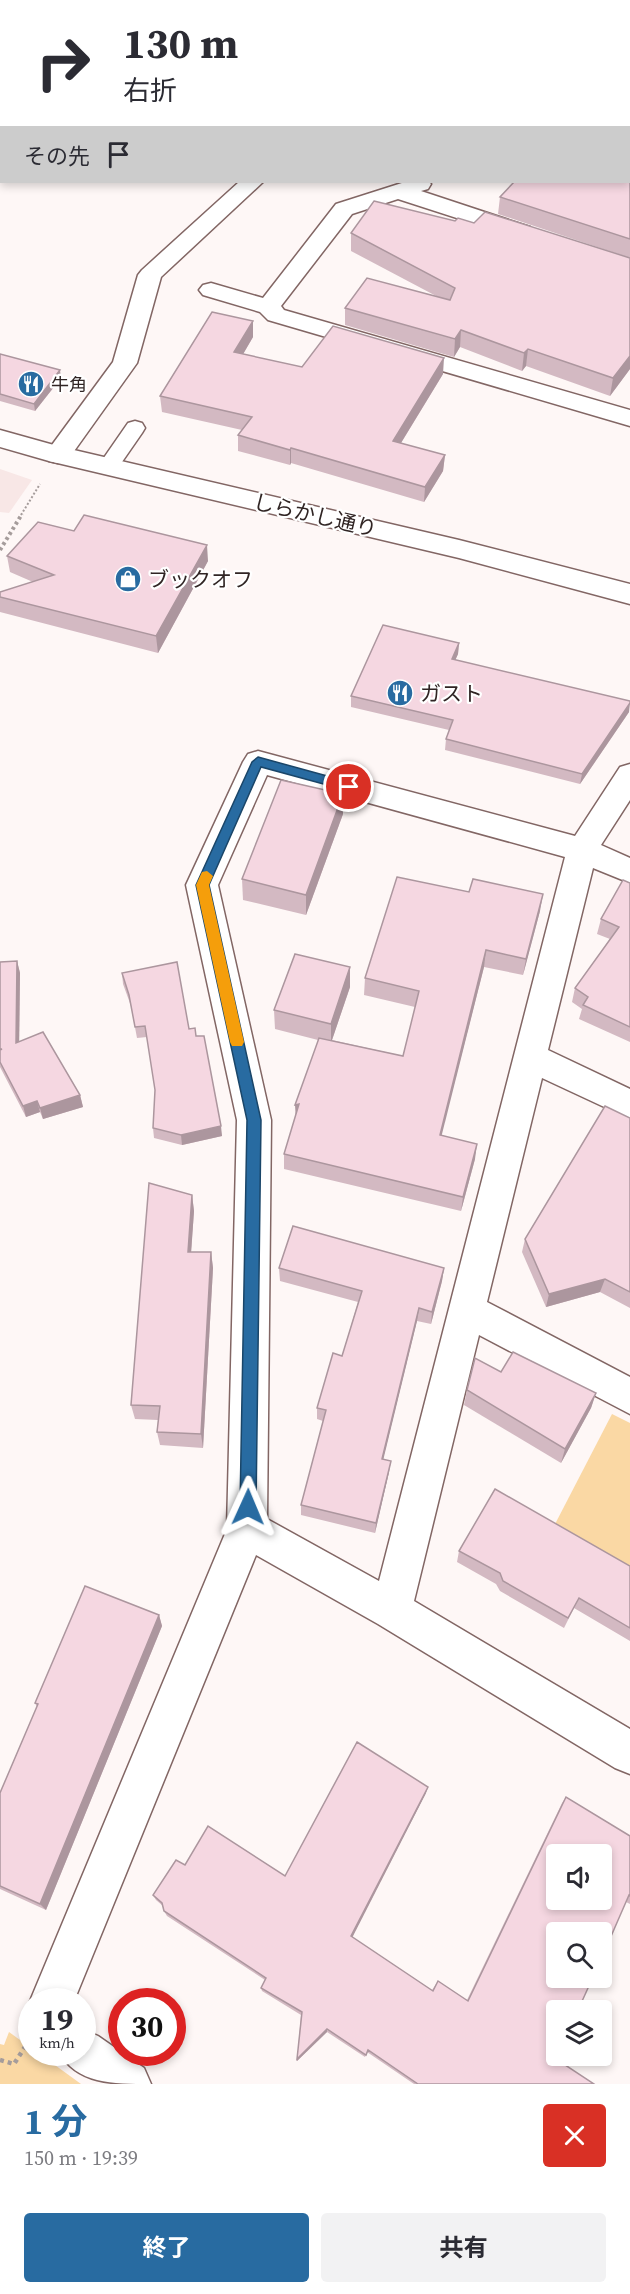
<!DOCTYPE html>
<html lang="ja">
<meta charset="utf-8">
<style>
body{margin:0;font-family:"Source Serif 4","Noto Sans JP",serif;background:#f2f2f3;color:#2b2b33;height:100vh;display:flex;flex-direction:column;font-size:22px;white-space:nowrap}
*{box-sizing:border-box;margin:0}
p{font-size:20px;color:#7c7c81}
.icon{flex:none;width:33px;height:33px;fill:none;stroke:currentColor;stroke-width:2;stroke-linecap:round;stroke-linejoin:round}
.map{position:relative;height:2084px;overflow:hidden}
.side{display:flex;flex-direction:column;background:#fff;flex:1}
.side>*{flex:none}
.guide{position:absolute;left:0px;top:0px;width:630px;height:183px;box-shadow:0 3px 9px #0003;background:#fff;color:#2b2b33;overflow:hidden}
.controls{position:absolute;left:546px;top:1844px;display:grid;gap:12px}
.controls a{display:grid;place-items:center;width:66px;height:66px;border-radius:6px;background:#fff;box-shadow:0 3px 9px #0003;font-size:30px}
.speed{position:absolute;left:18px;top:1988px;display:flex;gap:12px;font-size:30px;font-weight:700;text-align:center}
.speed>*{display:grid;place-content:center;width:78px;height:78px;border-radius:50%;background:#fff;box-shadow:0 3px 9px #0003;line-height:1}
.speed small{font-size:15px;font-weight:400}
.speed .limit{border:9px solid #d22;background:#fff;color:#111}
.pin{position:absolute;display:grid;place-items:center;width:51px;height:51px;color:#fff;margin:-26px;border:3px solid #fff;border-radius:50%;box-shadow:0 2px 6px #0007}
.me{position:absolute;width:66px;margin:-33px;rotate:1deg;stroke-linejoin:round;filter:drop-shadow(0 0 4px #0008)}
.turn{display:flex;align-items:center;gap:21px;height:126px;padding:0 24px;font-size:27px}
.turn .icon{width:78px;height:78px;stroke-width:2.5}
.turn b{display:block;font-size:42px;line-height:51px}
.then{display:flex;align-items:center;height:57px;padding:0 24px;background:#0003;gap:12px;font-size:22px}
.round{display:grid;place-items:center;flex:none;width:63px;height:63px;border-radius:6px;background:#f2f2f3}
.headline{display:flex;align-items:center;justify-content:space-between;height:102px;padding:0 24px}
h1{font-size:36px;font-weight:700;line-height:45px;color:#286ba1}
.action{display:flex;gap:12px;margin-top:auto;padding:12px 24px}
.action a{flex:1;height:69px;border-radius:6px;background:#286ba1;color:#fff;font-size:24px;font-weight:700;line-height:69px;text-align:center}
.action a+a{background:#f2f2f3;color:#2b2b33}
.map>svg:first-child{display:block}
.built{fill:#f8e7e6}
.green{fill:#fad8a4}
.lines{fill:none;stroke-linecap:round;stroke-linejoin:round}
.service-casing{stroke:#826664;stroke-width:3}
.minor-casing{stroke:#826664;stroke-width:3}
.tertiary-casing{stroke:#826664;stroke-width:3}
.path-far2{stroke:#a59c9b;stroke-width:2;stroke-dasharray:2 2;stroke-linecap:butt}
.path-far1{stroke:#a59c9b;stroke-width:4;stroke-dasharray:3 3;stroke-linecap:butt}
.path{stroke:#a59c9b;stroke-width:4.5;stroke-dasharray:4 4;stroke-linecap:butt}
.service{fill:#fff;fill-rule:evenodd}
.minor{fill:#fff;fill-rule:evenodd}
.tertiary{fill:#fff;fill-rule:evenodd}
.wall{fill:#d3b9c2}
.shaded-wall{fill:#ac969e}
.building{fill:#f5d7e1;stroke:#ac969e;stroke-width:1.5;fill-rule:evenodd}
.route{fill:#286ba1;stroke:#1a4669;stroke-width:1.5}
.slow{fill:#f59e0b}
.labels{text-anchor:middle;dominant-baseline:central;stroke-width:4.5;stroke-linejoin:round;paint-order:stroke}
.far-poi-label{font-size:18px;fill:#302524;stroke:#fff;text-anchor:start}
.street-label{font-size:21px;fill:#302524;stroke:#fff}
.poi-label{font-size:21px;fill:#302524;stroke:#fff;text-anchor:start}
</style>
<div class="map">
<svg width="630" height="2084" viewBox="0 0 630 2084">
<rect width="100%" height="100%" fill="#fef7f6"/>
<path class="built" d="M0,469L32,480L9,513L0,512Z"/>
<g class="green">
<path d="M612,1414L630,1423V1572L553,1528Z"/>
<path d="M9,2032L31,2048L32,2052H37L81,2084H0V2044L4,2045Z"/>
</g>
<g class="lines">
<defs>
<path id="service" d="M135,421L142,423L145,428L142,433L115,472L108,474L101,472L97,467L101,462L128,423Z"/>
<g id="minor">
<path d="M239,182H263L161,277L137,363L67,461L58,463L49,461L45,455L49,449L113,362L138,275L142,270Z"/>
<path d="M405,182H429L431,184L428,189L421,191L530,227L533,232L530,237L522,239L398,199L352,214L281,306L284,310L630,410V426L268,320L260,312L203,295L199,290L203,285L211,283L263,298L336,204Z"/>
<path d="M258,751L575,836L620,767L630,764V800L601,845L630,858V883L593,868L548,1050L630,1089V1119L542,1078L487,1302L630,1377V1414L479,1335L414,1601L630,1729V1774L615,1768L378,1624L256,1555L74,2001H32V2006L30,2001L227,1529L237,1120L186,885L243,762L248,754ZM267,775L565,857L379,1581L267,1519L271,1120L218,885Z"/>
<path d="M82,2029L98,2036L144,2068L151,2084C112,2084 77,2084 59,2052H82Z"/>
</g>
<path id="tertiary" d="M0,430L61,447L459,540L630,584V604L459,558L49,461L0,447Z"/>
</defs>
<use href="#service" class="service-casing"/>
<use href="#minor" class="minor-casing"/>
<use href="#tertiary" class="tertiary-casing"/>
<g class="path-far2">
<path d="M36,2L40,0"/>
<path d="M21,515L40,484"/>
</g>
<path class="path-far1" d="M0,550L22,514"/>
<path class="path" d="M0,2060L14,2064L32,2036"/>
<use href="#service" class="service"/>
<use href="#minor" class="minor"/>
<use href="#tertiary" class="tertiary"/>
</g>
<g class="wall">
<path d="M630,17V258L498,214L500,197L628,182V18Z"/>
<path d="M351,233L630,369L610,396L526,366L522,371L460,347L454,357L345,325V308L438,297L351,251Z"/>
<path d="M253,321V337L243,354L302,367L443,374L401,443L445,455L443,471L424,502L291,463L290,465L238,451V435L242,430L162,412L160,396Z"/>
<path d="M0,354L61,378L35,411L0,401Z"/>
<path d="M74,531L208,561L158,653L0,612V592L33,582L10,572L7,556Z"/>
<path d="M459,643L458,654L455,660L629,712L580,784L445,750L446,739L449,730L351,707V696Z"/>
<path d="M343,814L306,915L243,900L242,879Z"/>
<path d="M630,883V1042L579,1019L582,1009L572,1002L575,988L610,939L597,934L601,919Z"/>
<path d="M540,911L523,975L484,967L441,1135L475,1159L461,1211L284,1169V1154L318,1040L275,1029L274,1010L350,967V987L332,1040L403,1056L415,1007L364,995L365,978Z"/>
<path d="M17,961L20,973L19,1042L80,1095L83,1107L43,1119L40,1112L26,1117L0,1067V962Z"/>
<path d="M122,973L189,1029L196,1036L222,1136L182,1145L154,1138L153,1128L155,1090L147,1037L137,1038L131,1006L123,984Z"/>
<path d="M630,1118V1308L600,1292L546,1307L522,1252L525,1239Z"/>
<path d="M192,1195L194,1211L191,1252H211L213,1268L203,1448L160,1445L157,1432L158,1420L135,1419L131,1405Z"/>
<path d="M279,1268H444L442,1281L431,1324L417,1321L383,1459L389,1472L375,1533L301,1515V1505L323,1421L317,1419V1408L342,1356L358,1302L280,1281Z"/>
<path d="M501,1372L596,1393L591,1408L561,1463L464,1405L467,1390Z"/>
<path d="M459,1551L630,1566V1641L574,1608L564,1628L500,1591L496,1584L457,1562Z"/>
<path d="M159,1615L162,1626L46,1910L0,1889V1793L37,1707L35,1703Z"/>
<path d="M426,1793L352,1937L432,1990L438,1981L467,2000L562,1803L566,1797L630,1836V1904L626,1902L556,2059L594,2084H414L367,2052L365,2057L327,2032L297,2061L301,2015L262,1991L261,1988L265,1980L167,1916L164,1911L163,1906L156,1900L153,1895L185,1865L285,1876Z"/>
</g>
<g class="shaded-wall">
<path d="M253,321V337L235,368L234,352Z"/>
<path d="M461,330L460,347L454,357L455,339Z"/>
<path d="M528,349L526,366L522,371L524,353Z"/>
<path d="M630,356V369L610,396L613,378Z"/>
<path d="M444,358L443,374L393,456V441Z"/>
<path d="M60,370L61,378L35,411L34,404Z"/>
<path d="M291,448V463L290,465V450Z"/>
<path d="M445,455L443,471L424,502L425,487Z"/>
<path d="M207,545L208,561L158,653L156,636Z"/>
<path d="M459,643L458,654L451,670L452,659Z"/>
<path d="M630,703L629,712L580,784L582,774Z"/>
<path d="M343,794V814L306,915V895Z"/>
<path d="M543,894L540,911L523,975L526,959Z"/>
<path d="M486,950L484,967L438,1150L440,1135Z"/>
<path d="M17,961L20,973L19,1055L16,1043Z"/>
<path d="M350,967V987L331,1043V1024Z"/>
<path d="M80,1095L83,1107L43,1119L40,1108Z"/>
<path d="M37,1101L40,1112L26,1117L23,1106Z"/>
<path d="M299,1104L296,1121L295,1105Z"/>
<path d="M221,1126L222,1136L182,1145L181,1135Z"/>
<path d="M477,1144L475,1159L461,1211L463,1197Z"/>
<path d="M192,1195L194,1211L190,1268L188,1252Z"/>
<path d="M211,1252L213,1268L203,1448L201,1434Z"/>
<path d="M444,1268L442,1281L431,1324L432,1312Z"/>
<path d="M605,1279L600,1292L546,1307L549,1294Z"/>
<path d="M419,1308L417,1321L381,1469L382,1459Z"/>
<path d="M596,1393L591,1408L561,1463L565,1449Z"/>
<path d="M391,1461L389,1472L375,1533L376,1523Z"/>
<path d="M159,1615L162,1626L46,1910L40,1904Z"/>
<path d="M428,1787L426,1793L351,1940V1936Z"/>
<path d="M327,2029V2032L297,2061V2059Z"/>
</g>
<g class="building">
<path d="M630,17V69L628,70V18Z"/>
<path d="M628,71L630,82V123H629L628,136Z"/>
<path d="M628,138L630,139V239L500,197L514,182H628Z"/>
<path d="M374,201L455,221L458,218L474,223L485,212L630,258V356L613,378L528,349L524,353L461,330L455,339L345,308L367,278L450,300L455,288L351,233Z"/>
<path d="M212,312L253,321L234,352L302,367L333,326L444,358L393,441L445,455L425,487L291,448L290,450L238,435L252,417L160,396Z"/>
<path d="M0,354L60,370L34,404L0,394Z"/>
<path d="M84,515L207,545L156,636L0,597V592L54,575L7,556L38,522L74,531Z"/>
<path d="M383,625L459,643L452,659L630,701V703L582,774L446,739L453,720L351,696Z"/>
<path d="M281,780L343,794L306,895L242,879Z"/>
<path d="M397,877L469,892L473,879L543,894L526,959L486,950L440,1135L477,1144L463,1197L284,1154L299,1104L295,1105L319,1038L403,1056L419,991L365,978Z"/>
<path d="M623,880L630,883V1027L583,1005L588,997L575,988L619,927L601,919Z"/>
<path d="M295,954L350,967L331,1024L274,1010Z"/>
<path d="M17,961L16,1043L43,1032L80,1095L40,1108L37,1101L23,1106L0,1062V1050L2,1049H0V962Z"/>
<path d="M177,962L189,1029L195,1028L196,1036H204L221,1126L181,1135L153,1128L155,1090L145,1026L135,1027L129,995L122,973Z"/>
<path d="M605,1106L630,1118V1292L605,1279L549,1294L525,1239Z"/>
<path d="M149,1183L192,1195L188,1252H211L201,1434L157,1432L160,1406L131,1405Z"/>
<path d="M293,1226L444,1268L432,1312L419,1308L382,1459L391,1461L376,1523L301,1505L326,1410L317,1408L333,1353L342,1356L362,1291L279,1268Z"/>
<path d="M513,1352L596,1393L565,1449L467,1390L475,1358L501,1372Z"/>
<path d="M495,1489L630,1566V1628L579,1598L568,1618L503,1581L500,1573L459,1551Z"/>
<path d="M85,1586L159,1615L40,1904L0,1886V1793L38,1704L35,1703Z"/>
<path d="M357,1742L428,1787L351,1936L433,1991L438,1981L468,2001L566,1797L630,1836V1896L629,1895L602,1957V1932H556V1977H593L578,2010H556V2055H558L556,2059L594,2084H418L368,2050L366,2055L327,2029L297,2059L302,2012L261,1988L266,1978L164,1911L162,1903L153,1895L176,1860L185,1865L208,1826L285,1876ZM556,1854H602V1899H556Z"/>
</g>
<path class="route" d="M258,757L349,782L355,787L349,791L261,767L209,885L261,1120L256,1507L253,1512L248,1514L242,1512L240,1507L247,1120L196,885L252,762Z"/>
<path class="slow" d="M207,871L213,876L209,885L244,1042L242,1046H232L230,1042L196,885L202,872Z"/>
<defs>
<symbol id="restaurant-disc" viewBox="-11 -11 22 22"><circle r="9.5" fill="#286ba1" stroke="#fff"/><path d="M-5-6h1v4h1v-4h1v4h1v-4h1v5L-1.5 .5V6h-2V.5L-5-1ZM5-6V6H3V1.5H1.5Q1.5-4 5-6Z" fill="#fff"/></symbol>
<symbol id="shop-disc" viewBox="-11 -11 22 22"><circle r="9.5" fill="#286ba1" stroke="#fff"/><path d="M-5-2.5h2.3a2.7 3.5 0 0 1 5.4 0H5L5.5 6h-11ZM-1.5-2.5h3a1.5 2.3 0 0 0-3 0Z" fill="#fff"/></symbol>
</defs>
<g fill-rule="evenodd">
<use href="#restaurant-disc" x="16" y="369" width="30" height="30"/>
<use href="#shop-disc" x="113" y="564" width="30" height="30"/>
<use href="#restaurant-disc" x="385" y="678" width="30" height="30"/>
</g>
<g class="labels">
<g class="far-poi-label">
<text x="51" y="384">牛角</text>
</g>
<g class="street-label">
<text transform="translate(315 515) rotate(13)">しらかし通り</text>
</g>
<g class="poi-label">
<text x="148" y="579">ブックオフ</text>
<text x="420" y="693">ガスト</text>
</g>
</g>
</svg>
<div class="controls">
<a><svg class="icon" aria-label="sound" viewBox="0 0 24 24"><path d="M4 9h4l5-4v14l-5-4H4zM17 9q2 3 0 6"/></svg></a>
<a><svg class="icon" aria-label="search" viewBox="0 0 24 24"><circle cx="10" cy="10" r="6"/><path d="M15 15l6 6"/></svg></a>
<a><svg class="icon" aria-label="layers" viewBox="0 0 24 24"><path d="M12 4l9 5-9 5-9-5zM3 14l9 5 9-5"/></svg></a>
</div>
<div class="speed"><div>19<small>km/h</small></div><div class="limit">30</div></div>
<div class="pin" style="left:349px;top:787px;background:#d93025"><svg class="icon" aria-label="arrive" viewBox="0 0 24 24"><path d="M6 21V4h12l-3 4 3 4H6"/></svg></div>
<svg class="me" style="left:248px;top:1507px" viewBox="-20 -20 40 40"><path d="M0-17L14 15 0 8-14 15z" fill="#286ba1" stroke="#fff" stroke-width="4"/></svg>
<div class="guide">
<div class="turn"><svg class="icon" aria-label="right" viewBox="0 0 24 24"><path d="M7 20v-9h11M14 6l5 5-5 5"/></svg><div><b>130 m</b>右折</div></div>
<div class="then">その先<svg class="icon" aria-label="arrive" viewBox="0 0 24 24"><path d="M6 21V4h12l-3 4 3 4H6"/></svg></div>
</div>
</div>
<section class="side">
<div class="headline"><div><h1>1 分</h1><p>150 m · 19:39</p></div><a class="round" style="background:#d93025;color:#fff"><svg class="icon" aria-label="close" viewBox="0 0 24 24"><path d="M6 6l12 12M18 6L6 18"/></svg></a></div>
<div class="action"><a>終了</a><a>共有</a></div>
</section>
